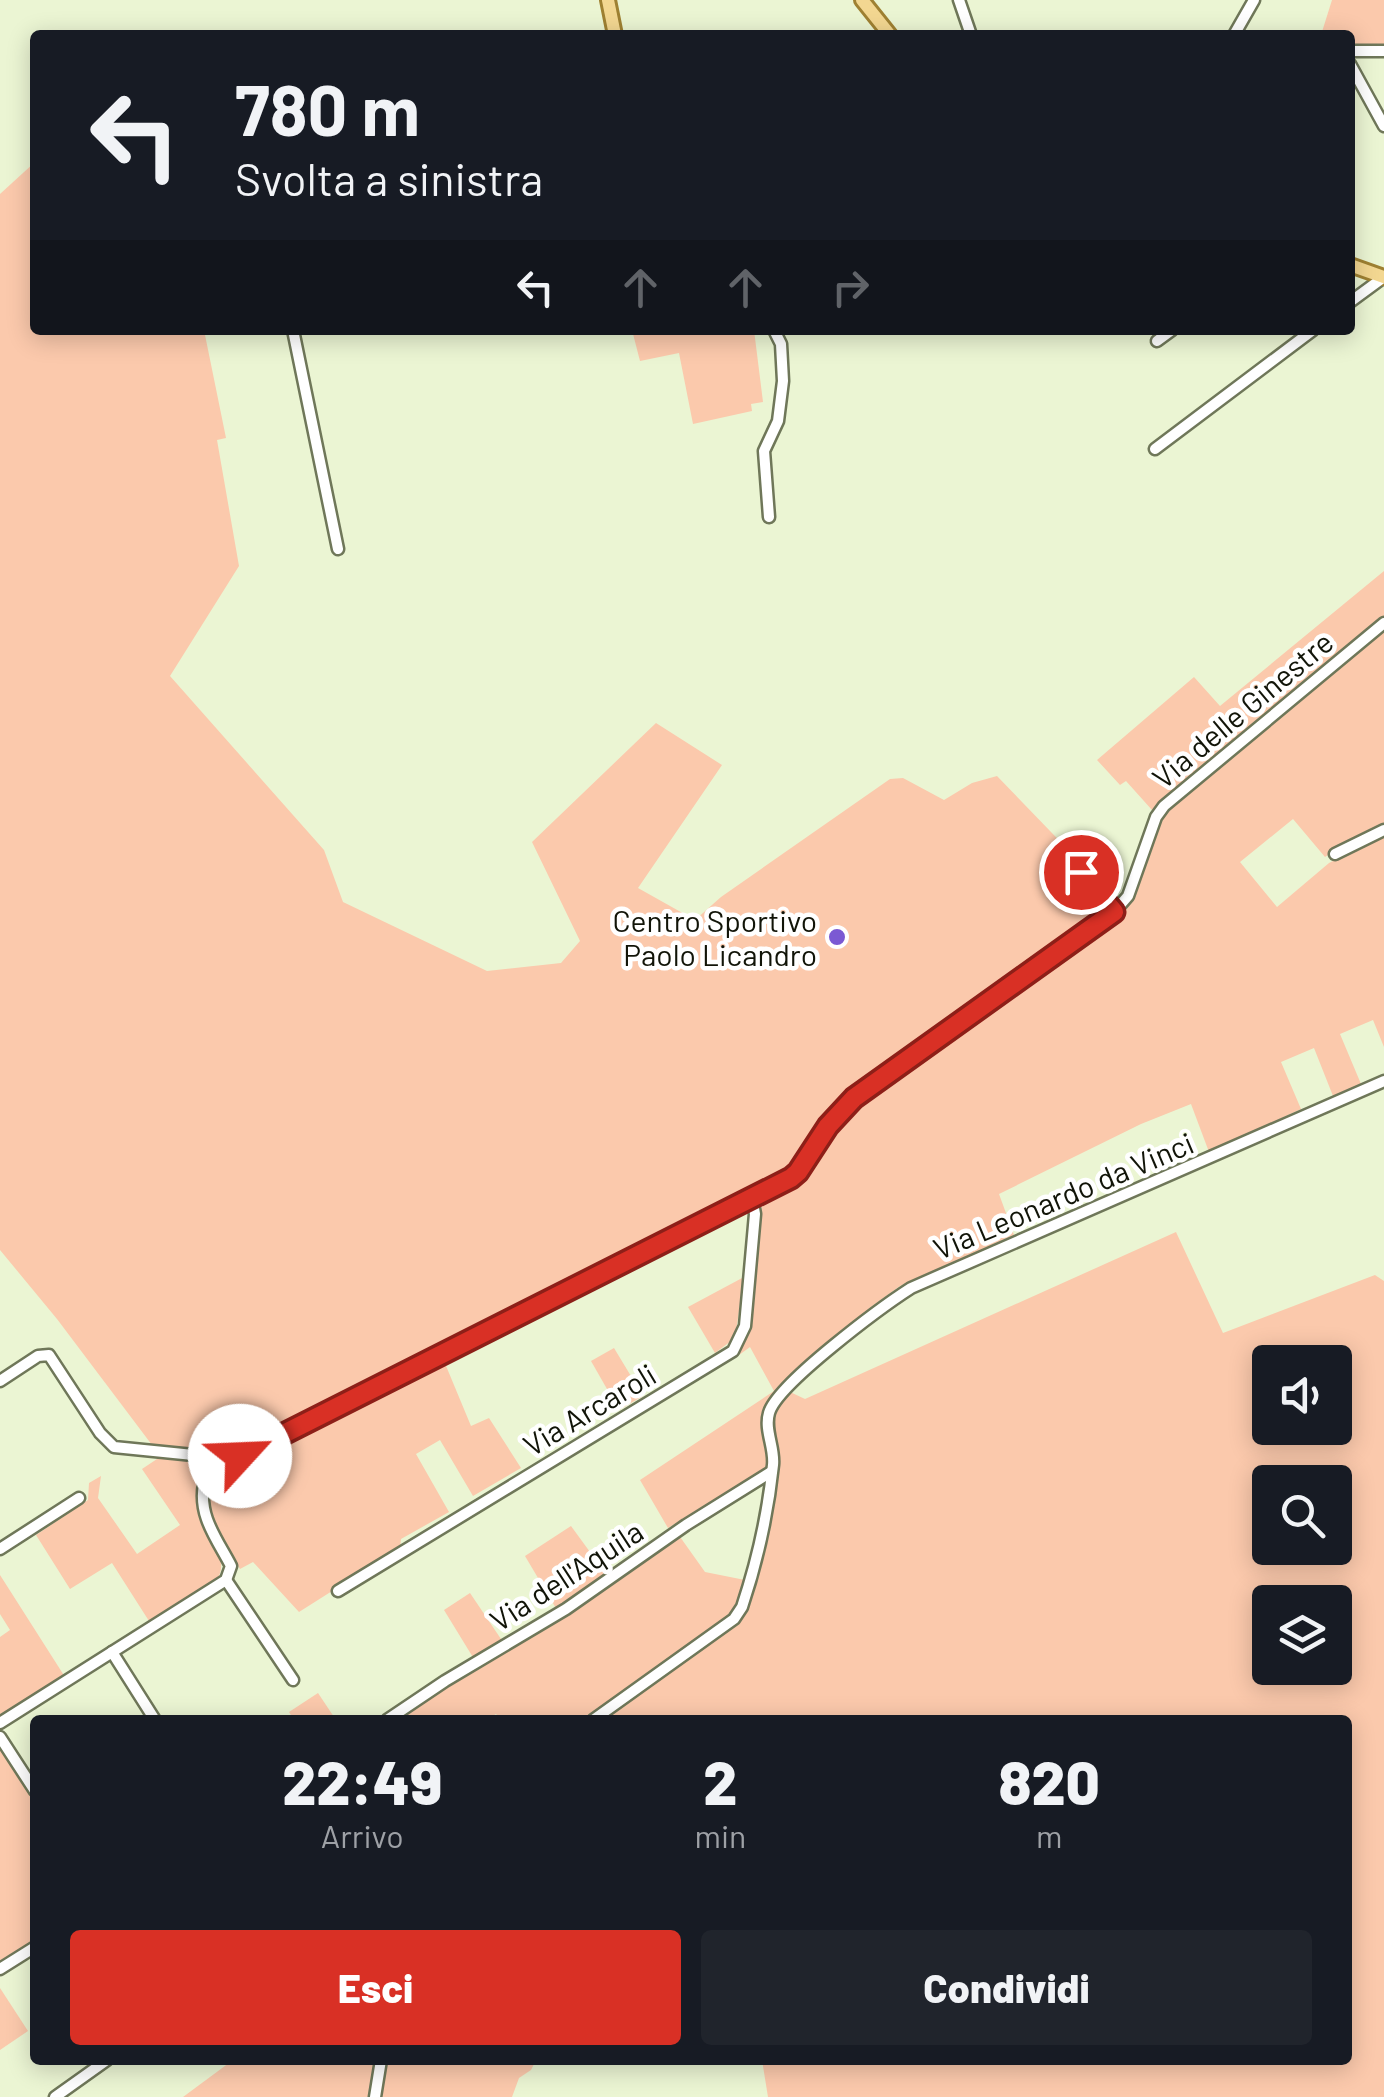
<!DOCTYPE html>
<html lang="it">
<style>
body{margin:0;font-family:Barlow,sans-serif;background:#20242c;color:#f1f3f6;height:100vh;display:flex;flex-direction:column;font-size:38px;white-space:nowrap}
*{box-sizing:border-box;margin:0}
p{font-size:32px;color:#9ea1a6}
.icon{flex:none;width:55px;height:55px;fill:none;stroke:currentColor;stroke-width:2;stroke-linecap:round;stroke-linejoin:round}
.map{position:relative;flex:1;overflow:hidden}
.sheet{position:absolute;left:30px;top:1715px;width:1322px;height:350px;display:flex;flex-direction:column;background:#171b24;border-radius:10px;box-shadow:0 5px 25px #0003}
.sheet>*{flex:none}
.banner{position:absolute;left:30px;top:30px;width:1325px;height:305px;border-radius:10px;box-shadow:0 5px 25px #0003;background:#171b24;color:#f1f3f6;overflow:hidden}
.fabs{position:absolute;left:1252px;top:1345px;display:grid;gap:20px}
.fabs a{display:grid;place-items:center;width:100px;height:100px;border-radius:10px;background:#171b24;box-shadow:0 5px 25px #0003;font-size:50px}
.pin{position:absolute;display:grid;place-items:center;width:85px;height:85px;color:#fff;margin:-42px;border:5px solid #fff;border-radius:50%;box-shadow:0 2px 10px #0007}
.me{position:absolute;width:110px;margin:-55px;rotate:65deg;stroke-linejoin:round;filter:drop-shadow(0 0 8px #0008)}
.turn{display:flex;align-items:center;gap:35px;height:210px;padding:0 40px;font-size:45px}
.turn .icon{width:130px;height:130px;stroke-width:2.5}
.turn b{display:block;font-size:70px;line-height:85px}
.lanes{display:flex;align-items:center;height:95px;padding:0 40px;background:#0003;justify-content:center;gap:50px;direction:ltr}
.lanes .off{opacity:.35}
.eta{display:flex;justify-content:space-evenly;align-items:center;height:170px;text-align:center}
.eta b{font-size:60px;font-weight:800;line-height:70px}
.action{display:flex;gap:20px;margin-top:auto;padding:20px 40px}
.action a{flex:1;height:115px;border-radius:10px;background:#d93025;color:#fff;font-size:40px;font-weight:800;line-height:115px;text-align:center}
.action a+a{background:#20242c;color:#f1f3f6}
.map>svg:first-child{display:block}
.green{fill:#fbc9ac;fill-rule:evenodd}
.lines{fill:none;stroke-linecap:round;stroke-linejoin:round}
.minor-casing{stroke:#6f7759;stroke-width:15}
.major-casing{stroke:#9f8132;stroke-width:18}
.minor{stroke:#fff;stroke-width:10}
.major{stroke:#f3d791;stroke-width:12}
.route-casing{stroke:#8d1f18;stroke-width:25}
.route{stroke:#d93025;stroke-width:18}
.poi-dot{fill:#7b59d3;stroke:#fff;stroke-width:4}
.labels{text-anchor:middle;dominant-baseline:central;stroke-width:9;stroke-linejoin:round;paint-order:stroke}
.street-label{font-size:30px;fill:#111408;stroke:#fff}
.poi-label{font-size:30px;fill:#111408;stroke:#fff;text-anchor:end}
</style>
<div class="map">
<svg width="1384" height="2097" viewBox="0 0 1384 2097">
<rect width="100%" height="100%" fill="#ebf5d3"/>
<g class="green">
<path d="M1332,0H1384V47H1350V35H1321Z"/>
<path d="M35,162V330H204L226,438L217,440L239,566L170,676L324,850L343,902L487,971L561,963L580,941L532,842L656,723L722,765L638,888L695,920L721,897L890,779L903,778L944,800L972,783L997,776L1079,861L1068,869L1103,912L869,1076L831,1112L795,1168L783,1176L243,1452L224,1454L152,1445L57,1319L0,1250V194Z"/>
<path d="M632,330H719L721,335L733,330H754L763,402L751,404L752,411L693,424L679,353L640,361Z"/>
<path d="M1384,571V617L1152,810L1126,781L1120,785L1097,760L1194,677L1220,706Z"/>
<path d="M1384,630V826L1351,839L1325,857L1293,819L1240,862L1277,907L1329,863L1384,835V1047L1373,1020L1340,1034L1361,1084L1333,1096L1314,1048L1281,1062L1301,1109L1209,1152L1191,1104L1141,1124L999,1194L1014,1235L900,1286L871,1307L775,1391L764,1415L769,1462L762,1473L668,1528L640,1480L774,1391L750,1347L739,1355L751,1326L762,1199L799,1178L842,1114L857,1101L1119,913L1167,809Z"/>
<path d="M1176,1232L1223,1333L1375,1275L1384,1281V2097H768L762,2060H1348V1720H597L733,1623L776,1476L772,1420L774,1411L788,1391L805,1399ZM1270,1362H1335V1428H1270ZM1270,1482H1335V1548H1270ZM1270,1602H1335V1668H1270Z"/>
<path d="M744,1277L735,1338L715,1353L688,1307Z"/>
<path d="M614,1348L643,1396L619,1410L591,1361Z"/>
<path d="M444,1361L471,1426L489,1418L521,1468L473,1496L440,1440L416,1454L449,1512L401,1539L400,1548L299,1612L253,1562L240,1569L207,1511L208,1486L227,1468Z"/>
<path d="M163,1455L220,1463C159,1509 242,1544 216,1581L149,1621L112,1563L70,1589L36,1535L88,1500L89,1483L101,1476L98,1498L137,1554L180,1525L142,1469Z"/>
<path d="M571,1526L606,1574L557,1610L525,1556Z"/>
<path d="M678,1534L705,1572L745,1580L740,1601L731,1617L584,1720H501L496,1714L486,1720H411L406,1714Z"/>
<path d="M0,1575L65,1677L0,1718V1637L10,1630L0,1614Z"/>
<path d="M470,1593L503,1642L474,1659L444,1610Z"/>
<path d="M318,1693L336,1720H294L289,1712Z"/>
<path d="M0,1744L35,1797V1941L0,1964Z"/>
<path d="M0,1988L28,2031L0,2050Z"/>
<path d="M233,2060H377L371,2097H183Z"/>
<path d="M384,2060H536L531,2070L519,2078L512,2097H377Z"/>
</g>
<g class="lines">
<defs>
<g id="minor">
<path d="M959,0L971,35"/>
<path d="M1234,35L1254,0"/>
<path d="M1350,51H1384"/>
<path d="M1350,64L1384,126"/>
<path d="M1350,302L1384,277"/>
<path d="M293,330L338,549"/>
<path d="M1157,341L1172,330"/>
<path d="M1155,449L1313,330"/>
<path d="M769,517L764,451L778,421L783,381L781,344L774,330"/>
<path d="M1335,854L1384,830"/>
<path d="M1081,872L1114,912"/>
<path d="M0,1381L38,1356L49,1355L100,1433L114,1447L223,1458L240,1456L791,1178C816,1159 830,1121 854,1098L1114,912L1128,896L1156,817L1164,806L1384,623"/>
<path d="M0,1549L79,1498"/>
<path d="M226,1580L293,1680"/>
<path d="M338,1591L733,1351L745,1326L755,1214L752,1198"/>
<path d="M112,1652L155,1720"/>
<path d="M387,1720L445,1681L566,1609L686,1525L771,1472"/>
<path d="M593,1720L734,1619L742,1607C757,1562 768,1513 773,1465C775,1448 764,1430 769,1413C777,1384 883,1306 911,1288L1384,1081"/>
<path d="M0,1723L226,1580L231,1566C217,1539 198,1516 204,1484L237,1458"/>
<path d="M0,1737L35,1791"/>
<path d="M0,1969L35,1947"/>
<path d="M55,2097L107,2060"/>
<path d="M375,2097L381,2060"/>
</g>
<g id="major">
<path d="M608,0L615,35"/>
<path d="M862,0L890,35"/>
<path d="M1350,265L1384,277"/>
</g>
</defs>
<use href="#minor" class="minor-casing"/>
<use href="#major" class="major-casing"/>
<use href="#minor" class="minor"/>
<use href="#major" class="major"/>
</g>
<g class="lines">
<defs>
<path id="route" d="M240,1456L791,1178L798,1172L828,1126L854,1098L1114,912L1081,872"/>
</defs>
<use href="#route" class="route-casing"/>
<use href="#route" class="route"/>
</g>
<circle class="poi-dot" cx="837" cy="937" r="10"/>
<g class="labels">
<g class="street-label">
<text transform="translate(1242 709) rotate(-40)">Via delle Ginestre</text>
<text transform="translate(1063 1195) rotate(-23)">Via Leonardo da Vinci</text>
<text transform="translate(589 1409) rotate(-31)">Via Arcaroli</text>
<text transform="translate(566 1575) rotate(-33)">Via dell'Aquila</text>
</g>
<g class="poi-label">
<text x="817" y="920">Centro Sportivo<tspan x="817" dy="34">Paolo Licandro</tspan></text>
</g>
</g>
</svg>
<div class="fabs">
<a><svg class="icon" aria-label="sound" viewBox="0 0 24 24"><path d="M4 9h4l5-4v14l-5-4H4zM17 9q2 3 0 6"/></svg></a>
<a><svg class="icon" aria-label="search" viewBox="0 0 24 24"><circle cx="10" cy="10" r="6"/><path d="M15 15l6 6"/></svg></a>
<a><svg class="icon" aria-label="layers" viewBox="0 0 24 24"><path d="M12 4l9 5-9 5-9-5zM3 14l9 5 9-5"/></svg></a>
</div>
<div class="pin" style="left:1081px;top:872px;background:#d93025"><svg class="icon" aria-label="arrive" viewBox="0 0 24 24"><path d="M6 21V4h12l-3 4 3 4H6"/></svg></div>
<svg class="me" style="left:240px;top:1456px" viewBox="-20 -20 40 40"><circle r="19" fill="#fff"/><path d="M0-13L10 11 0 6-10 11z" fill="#d93025"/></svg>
<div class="banner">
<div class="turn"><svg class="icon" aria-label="left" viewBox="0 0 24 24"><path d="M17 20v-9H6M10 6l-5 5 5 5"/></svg><div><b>780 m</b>Svolta a sinistra</div></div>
<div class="lanes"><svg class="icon" aria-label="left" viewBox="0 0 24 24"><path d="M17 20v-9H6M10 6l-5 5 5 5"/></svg><svg class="icon off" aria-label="ahead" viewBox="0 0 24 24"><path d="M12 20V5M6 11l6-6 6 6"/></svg><svg class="icon off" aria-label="ahead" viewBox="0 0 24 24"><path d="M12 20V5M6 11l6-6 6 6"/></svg><svg class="icon off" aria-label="right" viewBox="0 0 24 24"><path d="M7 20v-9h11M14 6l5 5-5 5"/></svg></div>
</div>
<section class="sheet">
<div class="eta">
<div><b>22:49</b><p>Arrivo</p></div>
<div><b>2</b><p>min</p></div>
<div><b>820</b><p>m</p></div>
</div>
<div class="action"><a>Esci</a><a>Condividi</a></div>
</section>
</div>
